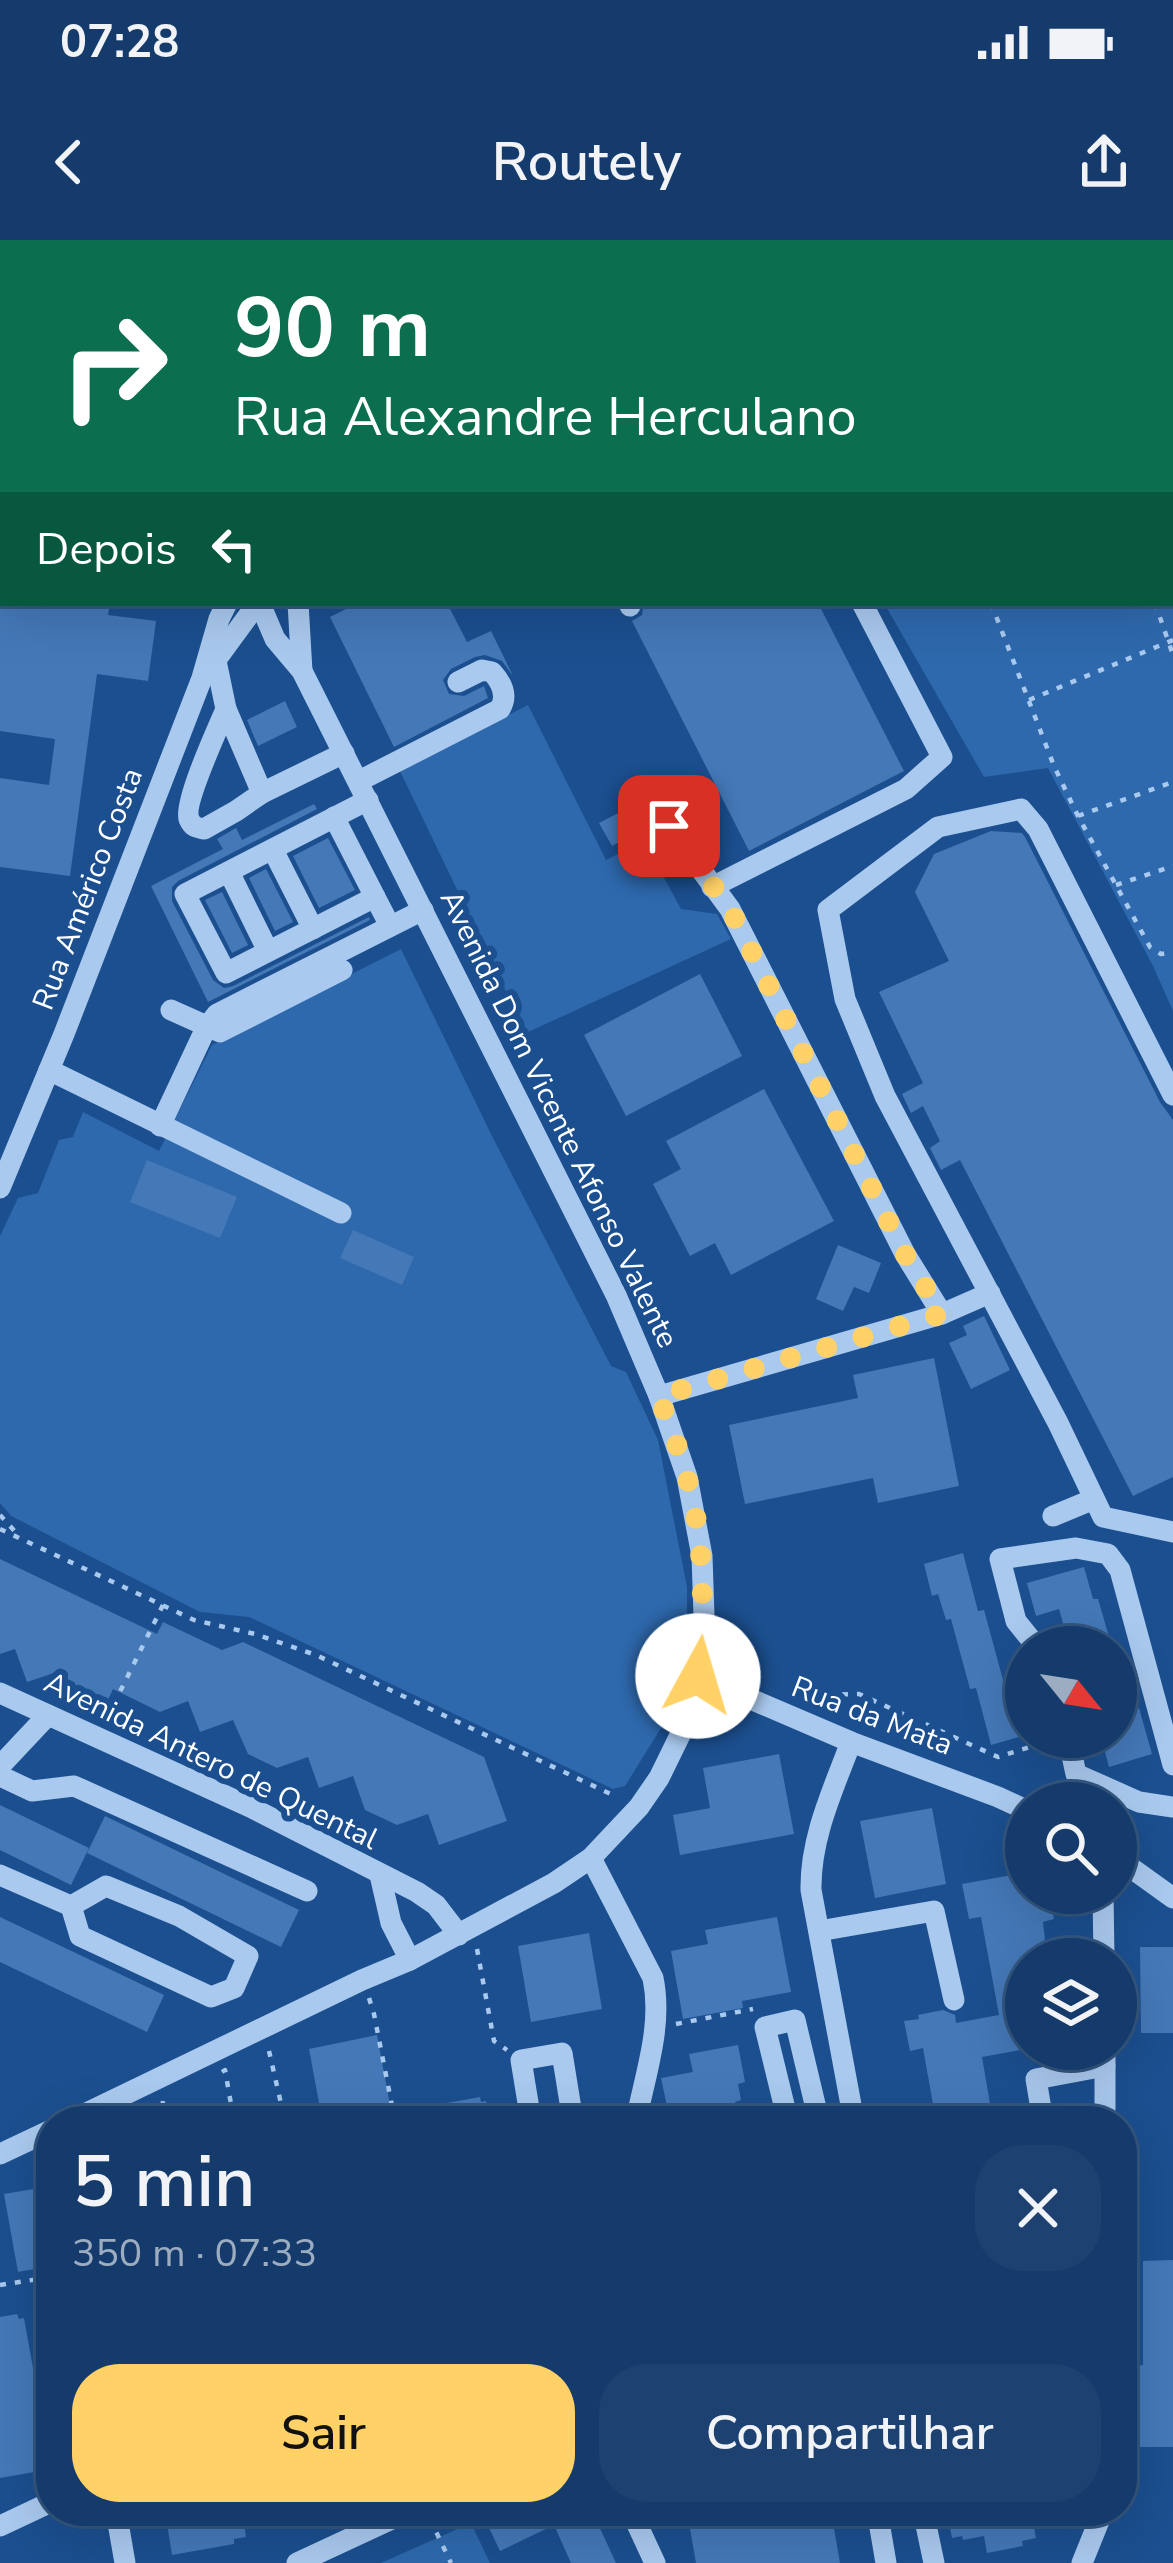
<!DOCTYPE html>
<html lang="pt">
<meta charset="utf-8">
<style>
body{margin:0;font-family:"Nunito Sans",sans-serif;background:#1d4271;color:#f1f3f6;height:100vh;display:flex;flex-direction:column;font-size:45px;white-space:nowrap}
*{box-sizing:border-box;margin:0}
p{font-size:39px;color:#9dadc1}
.icon{flex:none;width:66px;height:66px;fill:none;stroke:currentColor;stroke-width:2;stroke-linecap:round;stroke-linejoin:round}
.map{position:relative;flex:1;overflow:hidden}
.side{position:absolute;left:36px;top:1866px;width:1101px;height:420px;display:flex;flex-direction:column;background:#143b6b;border-radius:48px;box-shadow:0 12px 48px #0002,0 0 0 3px #33557e}
.side>*{flex:none}
.hud{position:absolute;left:0px;top:0px;width:1173px;height:366px;box-shadow:0 12px 48px #0002,0 0 0 3px #33557e;background:#0b6e4f;color:#fff;overflow:hidden}
.needle{width:78px;rotate:120deg}
.fabs{position:absolute;left:1005px;top:1386px;display:grid;gap:24px}
.fabs a{display:grid;place-items:center;width:132px;height:132px;border-radius:50%;background:#143b6b;box-shadow:0 12px 48px #0002,0 0 0 3px #33557e;font-size:60px}
.pin{position:absolute;display:grid;place-items:center;width:102px;height:102px;color:#fff;margin:-51px;border-radius:24px;box-shadow:0 6px 18px #0006}
.me{position:absolute;width:132px;margin:-66px;rotate:6deg;stroke-linejoin:round;filter:drop-shadow(0 0 9px #0008)}
.turn{display:flex;align-items:center;gap:42px;height:252px;padding:0 36px;font-size:54px}
.turn .icon{width:156px;height:156px;stroke-width:2.5}
.turn b{display:block;font-size:84px;line-height:102px}
.then{display:flex;align-items:center;height:114px;padding:0 36px;background:#0003;gap:24px;font-size:45px}
.round{display:grid;place-items:center;flex:none;width:126px;height:126px;border-radius:48px;background:#1d4271}
.head{display:flex;align-items:center;justify-content:space-between;height:204px;padding:0 36px}
h1{font-size:72px;font-weight:600;line-height:90px}
.button{display:flex;gap:24px;margin-top:auto;padding:24px 36px}
.button a{flex:1;height:138px;border-radius:48px;background:#ffd166;color:#111;font-size:48px;font-weight:600;line-height:138px;text-align:center}
.button a+a{background:#1d4271;color:#f1f3f6}
.status{display:flex;justify-content:space-between;align-items:center;height:84px;padding:0 60px;background:#143b6b;direction:ltr}
.status svg{height:33px;fill:currentColor}
header{display:flex;justify-content:space-between;align-items:center;height:156px;padding:0 36px;background:#143b6b;font-size:54px;font-weight:600}
.map>svg:first-child{display:block}
.green{fill:#2e69ad}
.building{fill:#4478b7}
.lines{fill:none;stroke-linecap:round;stroke-linejoin:round}
.path{stroke:#a9c9ee;stroke-width:4.5;stroke-dasharray:6 9;stroke-linecap:butt}
.minor{stroke:#a9c9ee;stroke-width:21}
.route{stroke:#ffd166;stroke-width:21;stroke-dasharray:0 37.8}
.labels{text-anchor:middle;dominant-baseline:central;stroke-width:12;stroke-linejoin:round;paint-order:stroke}
.street-label{font-size:30px;fill:#fff;stroke:#1b4f8f}
</style>
<div class="status"><b>07:28</b><svg viewBox="0 0 49 12"><path d="M0 12V9h3v3zM5 12V6h3v6zM10 12V3h3v9zM15 12V0h3v12zM26 1h20v11H26zM47 4h2v5h-2z"/></svg></div>
<header><svg class="icon" aria-label="back" viewBox="0 0 24 24"><path d="M15 5l-7 7 7 7"/></svg>Routely<svg class="icon" aria-label="share" viewBox="0 0 24 24"><path d="M12 15V3M7 8l5-5 5 5M5 13v7h14v-7"/></svg></header>
<div class="map">
<svg width="1173" height="2323" viewBox="0 0 1173 2323">
<rect width="100%" height="100%" fill="#1b4f8f"/>
<g class="green">
<path d="M1173,92V771L1153,726L1048,528L984,537L884,363H1170V93Z"/>
<path d="M528,465L606,620L644,601L681,669L717,674L731,699L526,793L400,531Z"/>
<path d="M401,709L493,898L611,1126L626,1132L658,1200L687,1347V1392L681,1436L661,1488L625,1546L613,1549L249,1377L200,1372L11,1276L0,1263V996L18,958L38,953L59,900L73,897L83,872L159,911L212,805Z"/>
<path d="M471,2283L490,2323H381Z"/>
</g>
<g class="building">
<path d="M0,363H110L108,375L156,381L148,441L97,434L70,636L0,627V538L49,545L55,499L0,491Z"/>
<path d="M358,363H447L467,402L491,391L513,436L502,421L485,415L475,417L451,429L443,440L449,454L464,456L484,446L488,458L394,507L330,377Z"/>
<path d="M644,363H818L904,531L749,611L632,381L642,375Z"/>
<path d="M285,461L297,487L258,506L247,480Z"/>
<path d="M314,564L317,569L178,641L172,647V661L213,740L224,748L233,746L369,677L370,680L208,762L151,646L223,609L217,599L236,588L242,600Z"/>
<path d="M634,565L646,588L612,606L599,583Z"/>
<path d="M991,591L1022,593L1025,597L1160,862L1173,880V1237L1133,1256L960,920L941,930L930,908L940,901L923,866L911,873L910,871L902,854L923,843L879,752L949,721L915,652L934,614Z"/>
<path d="M328,598L355,650L319,668L293,616Z"/>
<path d="M266,629L293,682L275,691L249,638Z"/>
<path d="M222,652L248,705L232,713L205,660Z"/>
<path d="M700,734L742,816L626,876L584,795Z"/>
<path d="M764,849L834,981L731,1035L715,1003L690,1016L653,944L681,929L666,901Z"/>
<path d="M147,920L237,957L220,998L130,962Z"/>
<path d="M353,990L414,1017L402,1045L340,1018Z"/>
<path d="M838,1005L881,1023L869,1053L854,1047L843,1071L816,1059Z"/>
<path d="M984,1076L1010,1130L971,1149L949,1103L967,1095L963,1086Z"/>
<path d="M934,1118L959,1246L878,1263L873,1238L745,1264L729,1185L858,1158L853,1135Z"/>
<path d="M963,1313L978,1371L984,1370L1003,1440L1009,1438L1016,1462L1026,1459V1495L991,1505L976,1448L970,1449L951,1379L946,1380L938,1354L932,1356L924,1324Z"/>
<path d="M0,1319L157,1394L163,1382L222,1410L243,1402L484,1517L507,1581L439,1605L428,1574L397,1585L365,1570L353,1536L319,1548L308,1517L277,1528L248,1514L233,1480L200,1492L188,1461L160,1472L113,1449L100,1477L68,1462L57,1432L27,1442L15,1409L0,1414Z"/>
<path d="M1084,1327L1093,1359H1098L1112,1407H1076L1072,1392L1066,1394L1059,1369L1036,1376L1027,1343Z"/>
<path d="M1116,1422H1121L1135,1469L1139,1468L1152,1514L1109,1527L1101,1497H1116Z"/>
<path d="M779,1514L794,1594L680,1615L673,1575L710,1568L703,1528Z"/>
<path d="M0,1565L89,1608L71,1645L0,1610Z"/>
<path d="M932,1568L946,1644L875,1658L860,1581Z"/>
<path d="M105,1576L299,1670L281,1707L87,1613Z"/>
<path d="M1012,1635L1015,1649L1026,1647V1653H1049L1054,1679L1043,1682L1047,1719H1026V1809L982,1817L993,1881H936L923,1808L910,1811L904,1781L919,1779L918,1775L943,1770L955,1775L956,1783L999,1775L981,1677L969,1679L962,1644Z"/>
<path d="M0,1677L164,1755L147,1792L0,1722Z"/>
<path d="M777,1677L791,1752L742,1761L743,1768L683,1779L671,1711L708,1704L705,1690Z"/>
<path d="M589,1693L602,1769L531,1782L518,1706Z"/>
<path d="M1140,1707H1173V1793H1141Z"/>
<path d="M377,1795L390,1865L322,1879L309,1809Z"/>
<path d="M738,1805L745,1842L738,1844L741,1860L735,1862L738,1881H670L661,1838L693,1832L689,1814Z"/>
<path d="M480,1857L481,1862L486,1861L490,1881H398L397,1872Z"/>
<path d="M51,1946V2026L18,2032L4,1954Z"/>
<path d="M1173,2020V2207H1137L1135,2126L1143,2125V2021Z"/>
<path d="M17,2074L19,2079L24,2078L50,2223L45,2224L46,2230L0,2238V2077Z"/>
<path d="M165,2271H242L246,2297L234,2299V2304L172,2315Z"/>
<path d="M496,2271H592L616,2323H571L554,2285L500,2311L484,2277Z"/>
<path d="M687,2271H831L840,2323H696Z"/>
<path d="M947,2271H1031L1036,2298L1022,2301L1023,2306L987,2313L984,2296L963,2300L962,2296L952,2298Z"/>
</g>
<g class="lines">
<g class="path">
<path d="M538,3L539,0"/>
<path d="M1170,226L1173,225"/>
<path d="M1170,312V326"/>
<path d="M991,363L1054,526L1078,576L1150,707L1161,714L1173,712"/>
<path d="M1155,363L1173,415"/>
<path d="M1029,460L1173,400"/>
<path d="M1078,576L1173,542"/>
<path d="M1116,645L1173,626"/>
<path d="M0,1275L19,1296"/>
<path d="M0,1289L194,1380L255,1394L316,1415L617,1557"/>
<path d="M797,1456L859,1454L998,1517L1046,1502"/>
<path d="M107,1478L163,1365"/>
<path d="M477,1709L494,1801L507,1810"/>
<path d="M369,1758L374,1774L395,1881"/>
<path d="M676,1784L753,1769"/>
<path d="M269,1811L285,1881"/>
<path d="M222,1832L225,1830L234,1881"/>
<path d="M139,1881L162,1869L163,1861"/>
<path d="M0,2045L51,2037"/>
<path d="M430,2279L451,2323"/>
</g>
<g class="minor">
<path d="M214,0V3"/>
<path d="M230,0L231,3"/>
<path d="M350,0V3"/>
<path d="M1076,0L1078,3"/>
<path d="M1045,3L1051,0"/>
<path d="M1168,3L1173,1"/>
<path d="M1170,63L1173,61"/>
<path d="M298,363L302,431"/>
<path d="M629,363L630,366"/>
<path d="M216,421L226,469L262,553L344,513"/>
<path d="M210,428L257,364"/>
<path d="M226,469C218,488 183,564 189,579C193,588 196,587 204,589L236,571L262,553"/>
<path d="M359,541L500,469C508,456 502,443 492,432L482,430L458,442"/>
<path d="M368,560L185,654L226,733L375,657L390,686"/>
<path d="M334,577L375,657"/>
<path d="M273,610L313,689"/>
<path d="M229,632L268,711"/>
<path d="M712,647L906,549L942,517L862,363"/>
<path d="M171,770L220,792L342,730"/>
<path d="M49,830L341,973"/>
<path d="M1173,855L1038,589L1021,569L938,587L828,670L845,759L885,856L1058,1183L1103,1277L1173,1292"/>
<path d="M160,886L206,788L217,774L423,670"/>
<path d="M0,948L64,794L202,438L219,379L227,363"/>
<path d="M942,1074L990,1053"/>
<path d="M659,1156L942,1074L905,1014L730,669L669,586"/>
<path d="M1053,1276L1094,1259"/>
<path d="M1037,1407L1016,1381L1000,1319L1076,1308L1108,1314L1120,1330L1173,1525"/>
<path d="M697,1436L851,1502L998,1557L1026,1570"/>
<path d="M0,1453L250,1567L417,1652L436,1665L459,1695"/>
<path d="M1068,1497L1076,1534L1139,1562L1173,1567"/>
<path d="M851,1502C833,1550 810,1598 811,1650L854,1881"/>
<path d="M0,1526L48,1475"/>
<path d="M0,1536L32,1551L74,1546L307,1651"/>
<path d="M1116,1617L1173,1658"/>
<path d="M591,1618L653,1738C663,1786 645,1835 636,1881"/>
<path d="M0,1635L71,1666"/>
<path d="M380,1635L391,1683L410,1720"/>
<path d="M106,1646L179,1676L248,1716L234,1748L211,1757L80,1696L71,1666Z"/>
<path d="M1103,1653L1104,1719"/>
<path d="M819,1691L934,1671L954,1760"/>
<path d="M1105,1809V1881"/>
<path d="M70,1881L362,1740L410,1720L554,1643L591,1618L639,1567L659,1538L683,1489L697,1436L704,1376L702,1316L687,1237L659,1156L616,1055L302,431L275,399L261,366"/>
<path d="M531,1881L521,1820L562,1813L573,1881"/>
<path d="M788,1881L765,1787L795,1780L819,1881"/>
<path d="M1043,1881L1036,1839L1105,1826"/>
<path d="M0,1914L51,1890"/>
<path d="M116,2271L125,2323"/>
<path d="M631,2271L655,2323"/>
<path d="M923,2271L934,2323"/>
<path d="M0,2286L51,2262"/>
<path d="M297,2323L409,2271"/>
<path d="M886,2323L878,2276L911,2271"/>
<path d="M1082,2323L1103,2271"/>
</g>
</g>
<g class="lines">
<path class="route" d="M669,586L730,669L905,1014L942,1074L659,1156C668,1183 680,1210 687,1237C705,1303 705,1368 698,1436"/>
</g>
<g class="labels">
<g class="street-label">
<text transform="translate(88 649) rotate(-69)">Rua Américo Costa</text>
<text transform="translate(559 879) rotate(64)">Avenida Dom Vicente Afonso Valente</text>
<text transform="translate(872 1476) rotate(21)">Rua da Mata</text>
<text transform="translate(211 1521) rotate(26)">Avenida Antero de Quental</text>
</g>
</g>
</svg>
<div class="fabs">
<a><svg class="needle" viewBox="-14 -14 28 28"><path d="M0-13l5 13h-10z" fill="#e53935"/><path d="M0 13l5-13h-10z" fill="#9dadc1"/></svg></a>
<a><svg class="icon" aria-label="search" viewBox="0 0 24 24"><circle cx="10" cy="10" r="6"/><path d="M15 15l6 6"/></svg></a>
<a><svg class="icon" aria-label="layers" viewBox="0 0 24 24"><path d="M12 4l9 5-9 5-9-5zM3 14l9 5 9-5"/></svg></a>
</div>
<div class="pin" style="left:669px;top:586px;background:#d93025"><svg class="icon" aria-label="arrive" viewBox="0 0 24 24"><path d="M6 21V4h12l-3 4 3 4H6"/></svg></div>
<svg class="me" style="left:698px;top:1436px" viewBox="-20 -20 40 40"><circle r="19" fill="#fff"/><path d="M0-13L10 11 0 6-10 11z" fill="#ffd166"/></svg>
<div class="hud">
<div class="turn"><svg class="icon" aria-label="right" viewBox="0 0 24 24"><path d="M7 20v-9h11M14 6l5 5-5 5"/></svg><div><b>90 m</b>Rua Alexandre Herculano</div></div>
<div class="then">Depois<svg class="icon" aria-label="left" viewBox="0 0 24 24"><path d="M17 20v-9H6M10 6l-5 5 5 5"/></svg></div>
</div>
<section class="side">
<div class="head"><div><h1>5 min</h1><p>350 m · 07:33</p></div><a class="round"><svg class="icon" aria-label="close" viewBox="0 0 24 24"><path d="M6 6l12 12M18 6L6 18"/></svg></a></div>
<div class="button"><a>Sair</a><a>Compartilhar</a></div>
</section>
</div>
